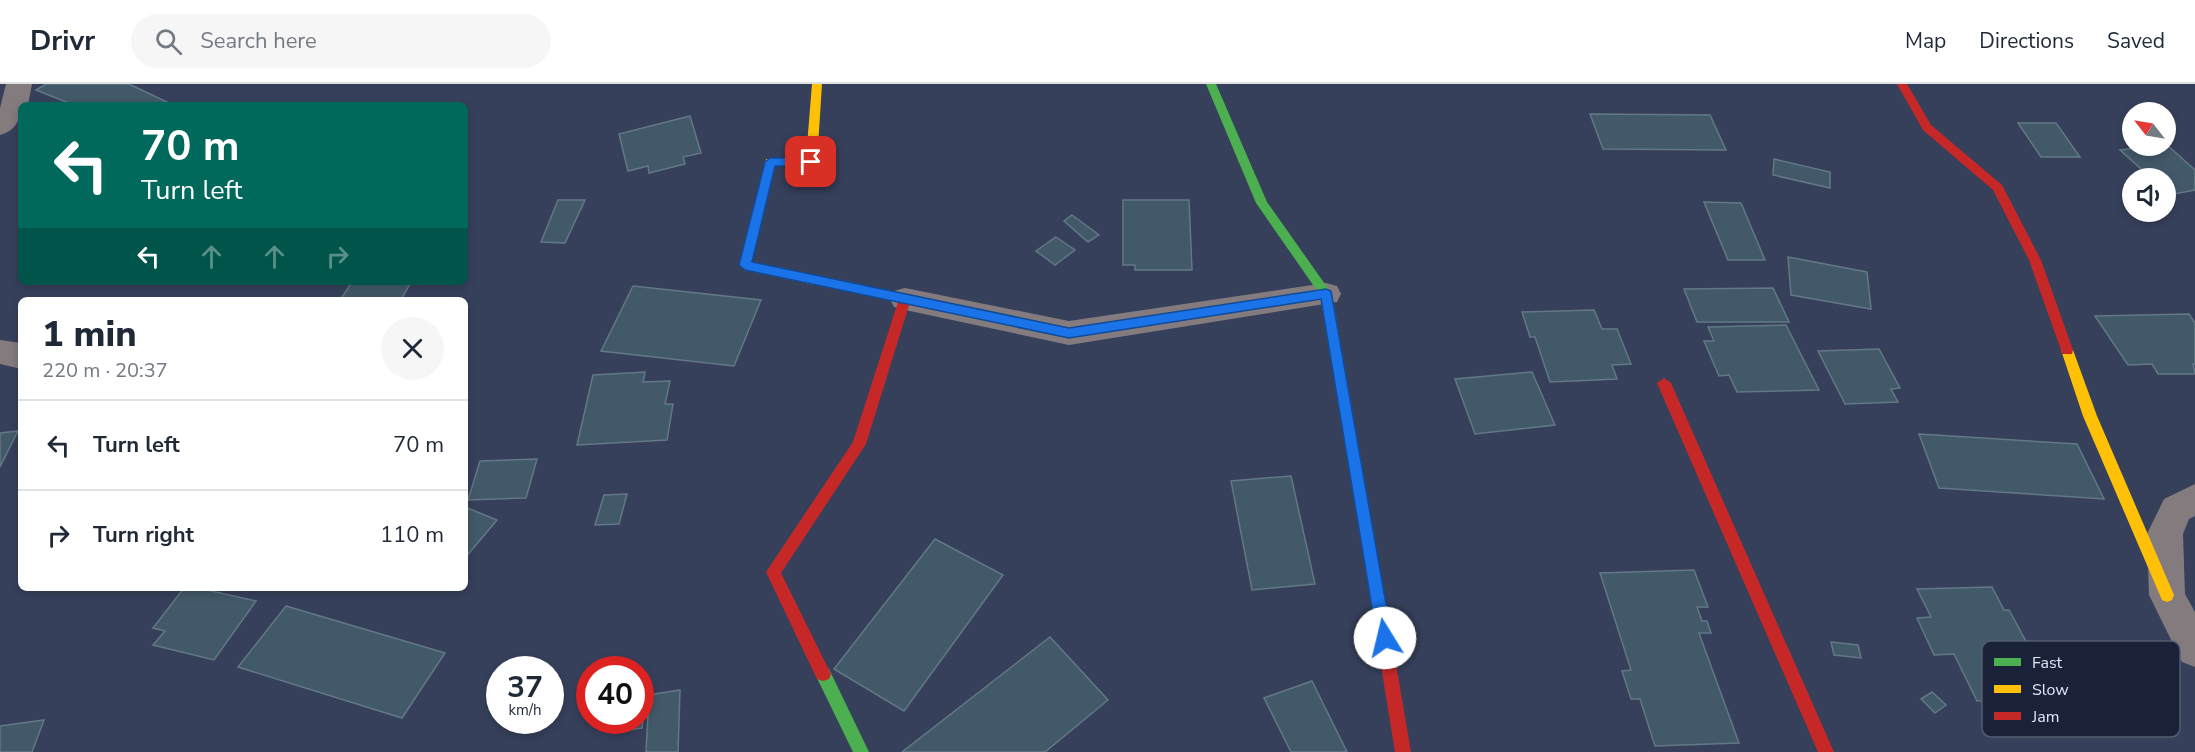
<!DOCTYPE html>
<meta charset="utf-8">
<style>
body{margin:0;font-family:"Nunito Sans",sans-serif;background:#f6f6f7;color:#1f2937;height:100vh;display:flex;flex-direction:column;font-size:22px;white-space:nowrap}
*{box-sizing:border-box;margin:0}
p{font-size:20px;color:#747a83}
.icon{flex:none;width:33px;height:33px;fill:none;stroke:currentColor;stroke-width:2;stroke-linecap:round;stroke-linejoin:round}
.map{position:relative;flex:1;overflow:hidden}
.sheet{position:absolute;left:18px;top:213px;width:450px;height:294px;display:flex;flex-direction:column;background:#fff;border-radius:9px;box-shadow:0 3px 9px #0003}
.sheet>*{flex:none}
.banner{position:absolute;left:18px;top:18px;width:450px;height:183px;border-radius:9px;box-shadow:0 3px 9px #0003;background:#00695c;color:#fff;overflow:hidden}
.needle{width:39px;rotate:301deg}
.controls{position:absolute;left:2122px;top:18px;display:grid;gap:12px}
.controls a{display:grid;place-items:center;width:54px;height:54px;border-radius:50%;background:#fff;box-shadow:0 3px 9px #0003;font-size:30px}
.speed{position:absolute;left:486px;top:572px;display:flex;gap:12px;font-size:30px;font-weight:700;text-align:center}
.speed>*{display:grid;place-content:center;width:78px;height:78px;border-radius:50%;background:#fff;box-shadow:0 3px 9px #0003;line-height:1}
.speed small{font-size:15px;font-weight:400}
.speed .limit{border:9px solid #d22;background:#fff;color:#111}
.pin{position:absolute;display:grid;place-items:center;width:51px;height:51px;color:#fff;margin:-26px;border-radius:12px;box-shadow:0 3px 9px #0006}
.me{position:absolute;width:66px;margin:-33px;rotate:351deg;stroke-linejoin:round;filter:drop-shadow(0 0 4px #0008)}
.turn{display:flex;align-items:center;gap:21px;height:126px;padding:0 24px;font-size:27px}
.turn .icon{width:78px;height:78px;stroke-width:2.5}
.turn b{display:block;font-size:42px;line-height:51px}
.lanes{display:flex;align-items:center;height:57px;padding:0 24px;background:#0003;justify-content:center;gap:30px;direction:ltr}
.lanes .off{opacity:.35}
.round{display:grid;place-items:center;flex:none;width:63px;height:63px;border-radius:32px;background:#f6f6f7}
.summary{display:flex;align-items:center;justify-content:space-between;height:102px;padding:0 24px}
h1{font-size:36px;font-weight:800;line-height:45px}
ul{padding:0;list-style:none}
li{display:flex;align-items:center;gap:18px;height:90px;padding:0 24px;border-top:2px solid #e0e1e3}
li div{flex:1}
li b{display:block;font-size:22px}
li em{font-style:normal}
header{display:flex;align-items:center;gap:36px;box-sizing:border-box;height:84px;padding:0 30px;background:#fff;border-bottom:2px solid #e0e1e3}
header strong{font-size:28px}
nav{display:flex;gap:33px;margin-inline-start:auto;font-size:21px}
.search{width:420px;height:54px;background:#f6f6f7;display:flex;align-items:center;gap:15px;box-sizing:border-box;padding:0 21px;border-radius:33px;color:#747a83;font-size:22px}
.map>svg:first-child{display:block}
.building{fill:#425969;stroke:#627886;stroke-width:1.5}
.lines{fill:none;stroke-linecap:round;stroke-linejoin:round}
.street{fill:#837b7e;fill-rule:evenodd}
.fast{fill:#4caf50;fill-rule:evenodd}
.slow{fill:#ffc107;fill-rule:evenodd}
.jam{fill:#c62828;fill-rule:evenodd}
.route{fill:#1a73e8;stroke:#114b97;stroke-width:1.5}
.key{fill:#192238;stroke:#545d72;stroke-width:1.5}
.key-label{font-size:16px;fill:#dfe7f9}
</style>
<header>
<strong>Drivr</strong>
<div class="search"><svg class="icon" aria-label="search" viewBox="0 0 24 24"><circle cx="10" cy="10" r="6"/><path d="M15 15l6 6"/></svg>Search here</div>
<nav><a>Map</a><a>Directions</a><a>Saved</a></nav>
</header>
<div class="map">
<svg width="2195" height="668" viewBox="0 0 2195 668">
<rect width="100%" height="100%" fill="#37405b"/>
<g class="building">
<path d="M46,0H129L171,20L74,21L36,6Z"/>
<path d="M1590,30L1710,31L1726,66L1603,65Z"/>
<path d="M690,32L701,69L683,73L685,80L649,89L648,82L628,87L619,50Z"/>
<path d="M2018,39H2056L2080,73H2041Z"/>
<path d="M2166,60L2195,86V106L2169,111L2166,108V94H2151L2120,66Z"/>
<path d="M1774,75L1830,88V104L1773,91Z"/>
<path d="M558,116H585L565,159L541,158Z"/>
<path d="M1123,116H1189L1192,186H1135V181H1123Z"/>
<path d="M1704,118L1741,119L1765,176H1728Z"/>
<path d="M1072,131L1099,151L1088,158L1064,137Z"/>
<path d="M1056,153L1075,166L1055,181L1036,167Z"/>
<path d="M1788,173L1867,188L1871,225L1791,211Z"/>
<path d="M352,198H411L401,216H340Z"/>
<path d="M633,202L761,216L734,282L601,267Z"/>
<path d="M1773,204L1789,238H1697L1684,205Z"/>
<path d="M1594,226L1602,245H1617L1631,280L1612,281L1617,295L1550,298L1535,253H1530L1522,228Z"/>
<path d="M2189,230L2195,239V280H2193L2195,290H2158L2152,280L2128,281L2095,232Z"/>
<path d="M1786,241L1819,306L1737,308L1729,291L1719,292L1704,257H1714L1708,243Z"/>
<path d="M1879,265L1900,304L1891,305L1898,318L1845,320L1818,267Z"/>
<path d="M645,288L643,298L670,297L665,320H673L667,356L577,361L593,291Z"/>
<path d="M1532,288L1555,341L1475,350L1455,295Z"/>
<path d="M18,347L0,383V349Z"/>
<path d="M1919,350L2077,360L2104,415L1939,404Z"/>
<path d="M537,375L526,414L468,416L480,377Z"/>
<path d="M1291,392L1315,500L1252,506L1231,397Z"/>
<path d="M627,410L619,440L595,441L604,411Z"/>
<path d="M465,423L497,436L465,474Z"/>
<path d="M935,455L1003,491L904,627L834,585Z"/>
<path d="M1694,486L1708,523H1697L1702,537H1707L1711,549H1699L1739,659L1655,662L1640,615H1631L1622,587L1631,586L1600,489Z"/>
<path d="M1992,503L2004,526H2009L2034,572H2029L2051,614L1977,617L1954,570L1934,571L1917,534L1931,533L1917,505Z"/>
<path d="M184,504H198L256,517L214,576L153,561L165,547L153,544Z"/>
<path d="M286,522L445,569L402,634L238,583Z"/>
<path d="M1050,553L1108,616L1045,668H902Z"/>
<path d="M1831,558L1858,561L1861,574L1834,571Z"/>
<path d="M1312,597L1347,668H1291L1264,614Z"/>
<path d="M680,606L678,668H646L649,611Z"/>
<path d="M1932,608L1946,621L1935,629L1921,615Z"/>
<path d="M646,609L642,644L620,647L621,636H640V610Z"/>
<path d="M44,636L32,668H0V642Z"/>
</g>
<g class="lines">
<g class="street">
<path d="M6,0H32L28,21H21C21,36 15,47 0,51V24Z"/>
<path d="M1326,199L1337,202L1341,210L1337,218L1069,261L905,226L894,223L890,215L894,207L905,204L1069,237Z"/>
<path d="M0,256L21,259V285L0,280Z"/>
<path d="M2195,400V432L2189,435L2183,450L2185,510L2195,528V583L2182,578L2149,511L2147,450L2164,415Z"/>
</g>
<g class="fast">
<path d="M1206,0H1216L1267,118L1332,210L1370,428L1368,432L1363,434L1358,432L1356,428L1320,211L1256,119Z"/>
<path d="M823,583L829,585L869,668H853L815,590L817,585Z"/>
</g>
<g class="slow">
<path d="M812,0H822L817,78L811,82H775L752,178L818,193L820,196L814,201L745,185L739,181L766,75L806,74Z"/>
<path d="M2067,261L2073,266L2097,332L2174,511L2172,516L2167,518L2162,516L2083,332L2061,266Z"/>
</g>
<g class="jam">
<path d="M1897,0H1907L1931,41L2002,101L2041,176L2073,266L2072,270H2062L2061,266L2029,176L1993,106L1923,46Z"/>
<path d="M814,191L905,210L911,215L866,360L781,489L831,590L829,595L823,597L817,595L766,488L853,358L898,218L810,199L808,196Z"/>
<path d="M1664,294L1671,299L1834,668H1818L1657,299Z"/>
<path d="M1363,422L1368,424L1370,428L1411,668H1395L1356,428L1358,424Z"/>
</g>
</g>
<path class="route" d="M770,74H811L817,78L811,82H775L752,178L1069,244L1326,205L1331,207L1392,554L1390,559L1385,561L1379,559L1377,554L1321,215L1069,254L745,186L739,181L765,78Z"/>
<rect x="1982" y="557" width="198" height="96" rx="9" class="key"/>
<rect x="1994" y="574" width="27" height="8" fill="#4caf50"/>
<rect x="1994" y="601" width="27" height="8" fill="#ffc107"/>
<rect x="1994" y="628" width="27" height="8" fill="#c62828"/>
<g class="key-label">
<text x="2032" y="584">Fast</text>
<text x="2032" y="611">Slow</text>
<text x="2032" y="638">Jam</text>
</g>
</svg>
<div class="controls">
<a><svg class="needle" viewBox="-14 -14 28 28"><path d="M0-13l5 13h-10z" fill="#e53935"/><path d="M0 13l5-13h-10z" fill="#747a83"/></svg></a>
<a><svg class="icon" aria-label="sound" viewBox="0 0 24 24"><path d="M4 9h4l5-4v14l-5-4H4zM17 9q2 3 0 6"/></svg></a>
</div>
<div class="speed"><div>37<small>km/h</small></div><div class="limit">40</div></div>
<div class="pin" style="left:811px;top:78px;background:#d93025"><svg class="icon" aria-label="arrive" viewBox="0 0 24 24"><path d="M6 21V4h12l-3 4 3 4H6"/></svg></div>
<svg class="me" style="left:1385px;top:554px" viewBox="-20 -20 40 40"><circle r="19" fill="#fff"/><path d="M0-13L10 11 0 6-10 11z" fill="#1a73e8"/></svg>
<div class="banner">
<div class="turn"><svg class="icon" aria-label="left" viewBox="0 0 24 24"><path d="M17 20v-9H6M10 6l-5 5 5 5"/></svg><div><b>70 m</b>Turn left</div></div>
<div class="lanes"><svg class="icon" aria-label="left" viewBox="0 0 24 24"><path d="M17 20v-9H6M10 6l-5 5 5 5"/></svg><svg class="icon off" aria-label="ahead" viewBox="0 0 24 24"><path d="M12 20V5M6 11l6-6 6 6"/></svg><svg class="icon off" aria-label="ahead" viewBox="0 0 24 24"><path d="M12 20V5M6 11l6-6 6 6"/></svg><svg class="icon off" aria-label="right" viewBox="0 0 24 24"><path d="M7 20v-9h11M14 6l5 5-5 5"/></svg></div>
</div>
<section class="sheet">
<div class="summary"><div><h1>1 min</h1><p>220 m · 20:37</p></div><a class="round"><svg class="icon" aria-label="close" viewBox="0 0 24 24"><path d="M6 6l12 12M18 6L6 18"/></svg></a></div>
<ul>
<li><svg class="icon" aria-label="left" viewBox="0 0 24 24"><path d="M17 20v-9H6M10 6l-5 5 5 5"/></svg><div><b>Turn left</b></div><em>70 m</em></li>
<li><svg class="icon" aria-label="right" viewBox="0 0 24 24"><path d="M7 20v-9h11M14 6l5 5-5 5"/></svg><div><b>Turn right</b></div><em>110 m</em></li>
</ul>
</section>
</div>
